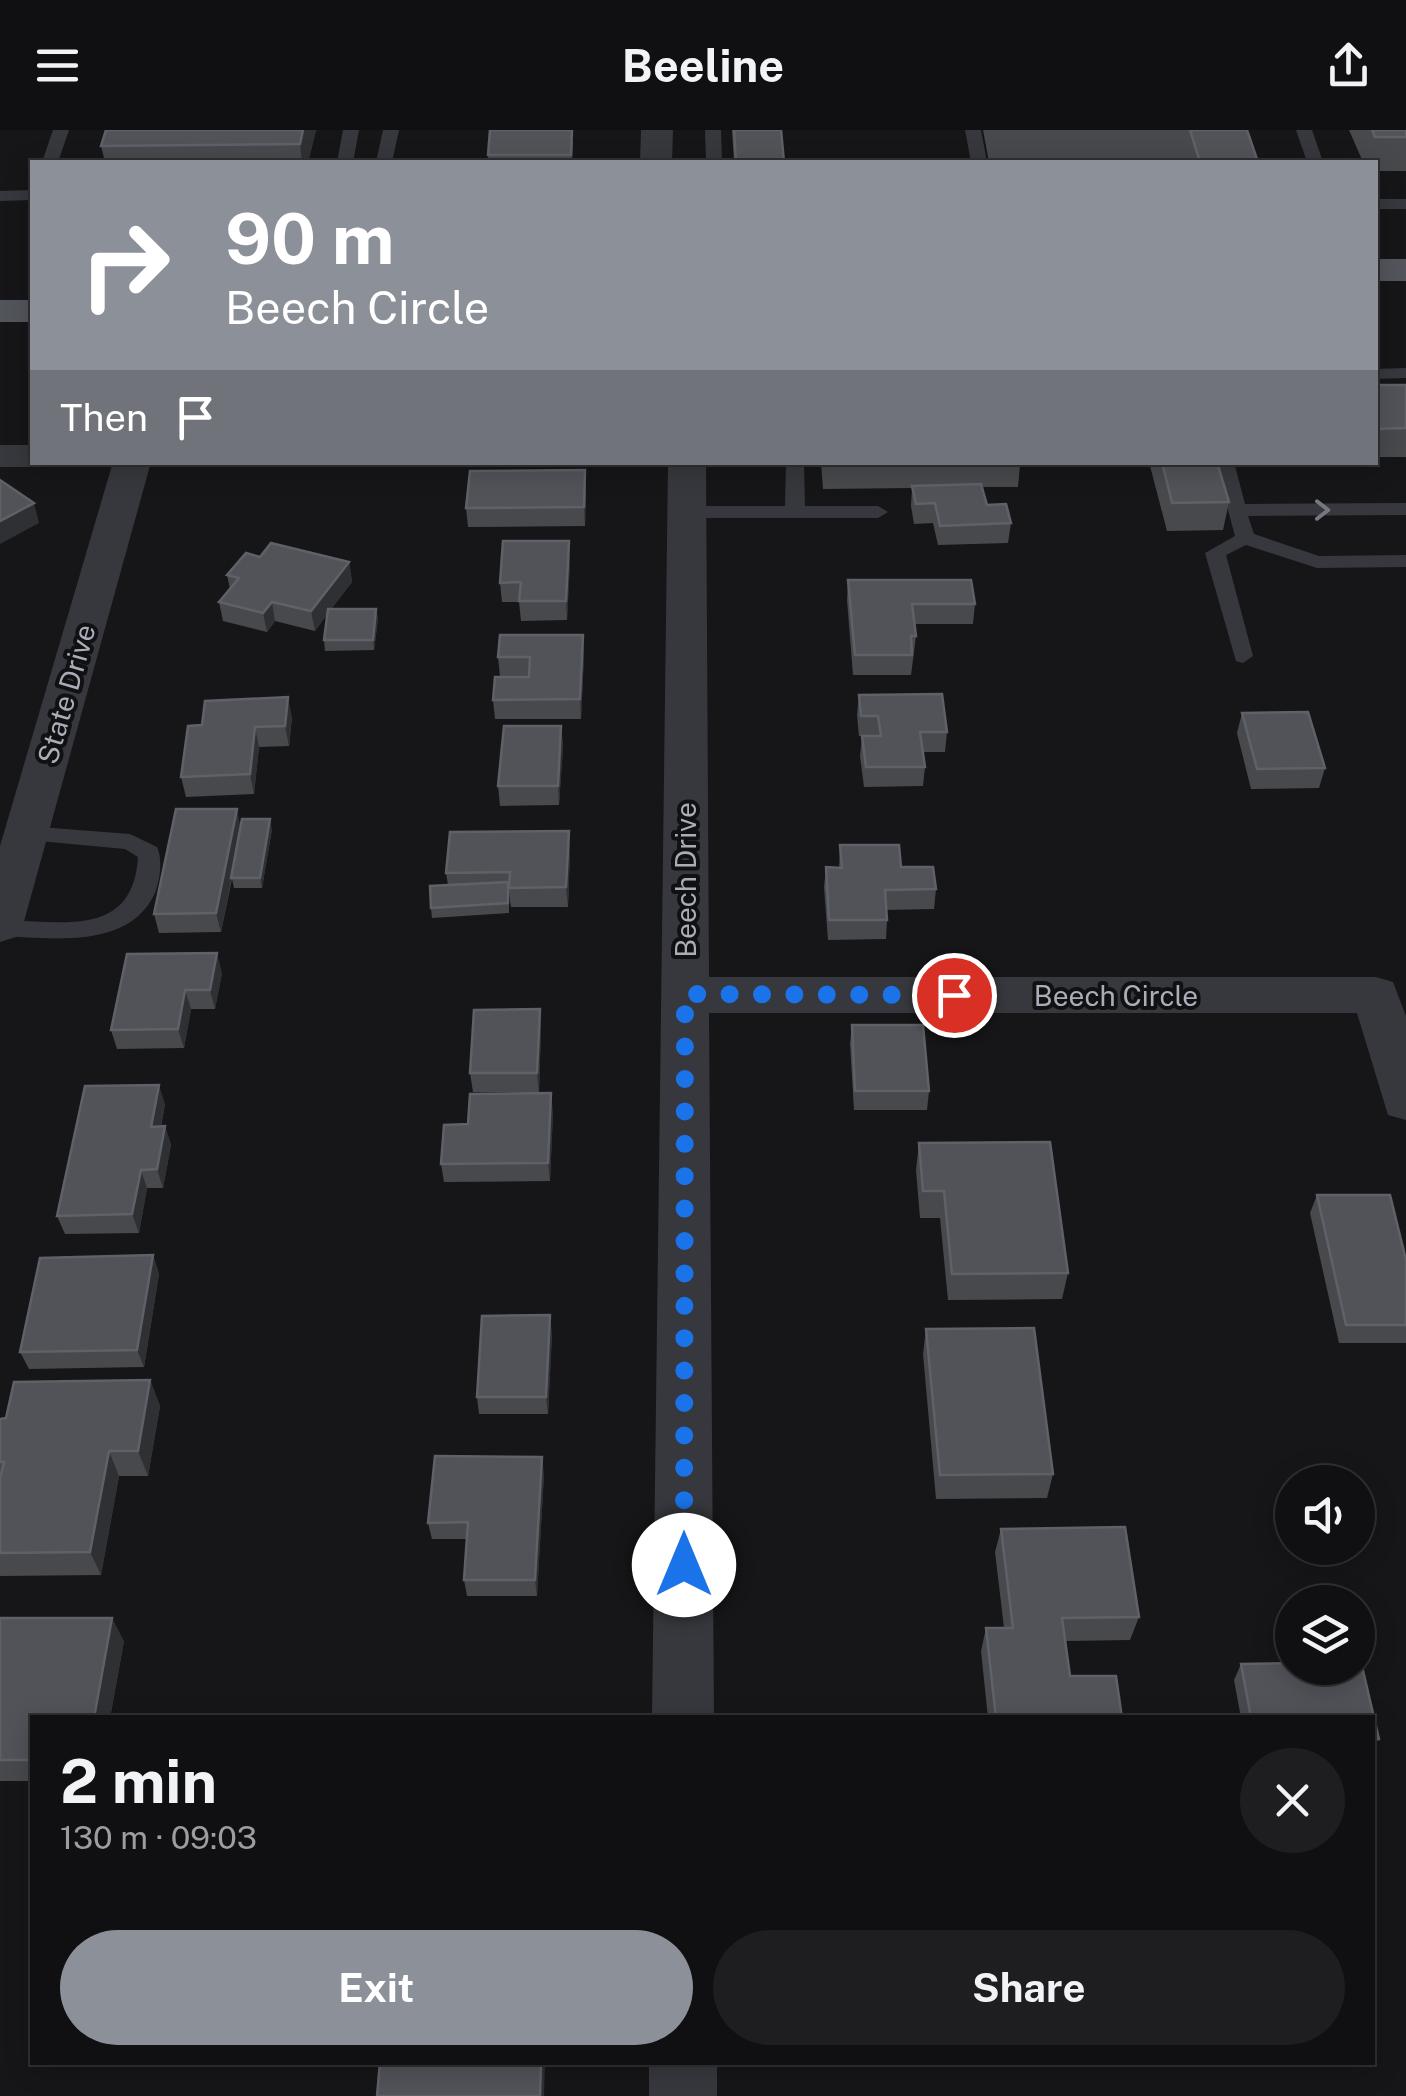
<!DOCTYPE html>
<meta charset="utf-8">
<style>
body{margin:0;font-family:"Public Sans",sans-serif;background:#1e1e20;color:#f1f3f6;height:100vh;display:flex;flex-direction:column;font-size:38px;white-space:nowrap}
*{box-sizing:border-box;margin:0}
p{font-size:32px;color:#9c9d9f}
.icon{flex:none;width:55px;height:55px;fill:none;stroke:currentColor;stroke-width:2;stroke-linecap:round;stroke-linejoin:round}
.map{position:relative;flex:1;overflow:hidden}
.panel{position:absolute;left:30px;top:1585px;width:1345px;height:350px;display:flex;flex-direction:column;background:#101012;border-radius:0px;box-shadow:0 5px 25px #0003,0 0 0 2px #303032}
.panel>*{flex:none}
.banner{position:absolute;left:30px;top:30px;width:1348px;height:305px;border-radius:0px;box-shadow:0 5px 25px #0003,0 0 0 2px #303032;background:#8c9099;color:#fff;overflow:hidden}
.tools{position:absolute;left:1275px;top:1335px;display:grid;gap:20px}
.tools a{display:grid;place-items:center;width:100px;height:100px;border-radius:50%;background:#101012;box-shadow:0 5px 25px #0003,0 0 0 2px #303032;font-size:50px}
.pin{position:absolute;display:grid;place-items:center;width:85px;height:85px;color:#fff;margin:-42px;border:5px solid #fff;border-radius:50%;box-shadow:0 2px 10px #0007}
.me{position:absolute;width:110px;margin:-55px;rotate:0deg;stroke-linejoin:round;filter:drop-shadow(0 0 8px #0008)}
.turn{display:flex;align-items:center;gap:35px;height:210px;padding:0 30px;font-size:45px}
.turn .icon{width:130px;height:130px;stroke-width:2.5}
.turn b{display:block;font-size:70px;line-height:85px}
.then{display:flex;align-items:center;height:95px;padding:0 30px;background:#0003;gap:20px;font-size:38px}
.round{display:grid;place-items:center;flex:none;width:105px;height:105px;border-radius:52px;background:#1e1e20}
.headline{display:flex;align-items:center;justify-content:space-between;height:170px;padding:0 30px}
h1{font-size:60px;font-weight:700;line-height:75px}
.cta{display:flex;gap:20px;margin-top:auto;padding:20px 30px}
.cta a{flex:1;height:115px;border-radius:60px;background:#8c9099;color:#fff;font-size:40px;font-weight:700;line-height:115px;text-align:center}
.cta a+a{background:#1e1e20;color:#f1f3f6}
header{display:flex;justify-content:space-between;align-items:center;height:130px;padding:0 30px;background:#101012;font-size:45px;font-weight:700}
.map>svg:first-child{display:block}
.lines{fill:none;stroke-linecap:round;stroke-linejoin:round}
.lane{fill:#37383d;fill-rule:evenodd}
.street{fill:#37383d;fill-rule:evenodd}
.primary{fill:#53555c;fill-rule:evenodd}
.wall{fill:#47494d}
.shaded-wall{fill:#2f3033}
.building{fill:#525359;stroke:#5f6168;stroke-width:2.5}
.oneway{stroke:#757881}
.route{stroke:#1a73e8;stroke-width:18;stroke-dasharray:0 32.4}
.labels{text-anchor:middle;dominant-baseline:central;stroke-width:8;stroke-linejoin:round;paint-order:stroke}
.street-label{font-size:28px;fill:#a8adb8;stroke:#111113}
</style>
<header><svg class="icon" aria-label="menu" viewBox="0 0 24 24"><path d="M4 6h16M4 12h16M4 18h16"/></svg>Beeline<svg class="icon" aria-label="share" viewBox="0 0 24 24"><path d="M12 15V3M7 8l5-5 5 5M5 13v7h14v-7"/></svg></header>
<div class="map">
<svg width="1406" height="1966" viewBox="0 0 1406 1966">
<rect width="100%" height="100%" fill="#161618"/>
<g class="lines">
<g class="lane">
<path d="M53,0H69L58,32H42Z"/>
<path d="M343,0H359L353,32H337Z"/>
<path d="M383,0H399L392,32H376Z"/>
<path d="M705,0H721L722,32H706Z"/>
<path d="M965,0H981L987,32H971Z"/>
<path d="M1296,0H1312L1323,32H1307Z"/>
<path d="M32,60V70L0,71V61Z"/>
<rect x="1375" y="69" width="31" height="10"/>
<path d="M1406,238V248L1375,249V239Z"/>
<path d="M786,332H804L805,376H878L888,382L878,388H687L677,382L687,376H785Z"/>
<path d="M1215,332H1234L1245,374L1406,373V385L1248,386L1254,404L1319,426L1406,425V437L1317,438L1246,415L1226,425L1253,526L1243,533L1236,531L1205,423L1235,406Z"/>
<path d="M26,696L130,704L157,717C163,730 160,750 155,763C129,820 52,808 0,806V790C62,791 133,809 138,727L125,719L18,709L15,704L18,699Z"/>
</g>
<g class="street">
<path d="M641,0H673L672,32H640Z"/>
<path d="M0,315H32V332H46L32,337H0Z"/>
<path d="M113,332H151L23,795L16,807L0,812V716Z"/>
<path d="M668,332H706L709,847H1376L1393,852L1406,886V990L1388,985L1357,883H709L714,1588H652Z"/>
<rect x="649" y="1932" width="68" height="34"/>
</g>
<g class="primary">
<rect x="1375" y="129" width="31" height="22"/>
<rect x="0" y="170" width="32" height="22"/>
</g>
</g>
<g class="wall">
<path d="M106,0H316L308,32H105L101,16Z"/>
<path d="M732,0H781L784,32H734Z"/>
<path d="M983,0H1247L1258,32H1183V31L989,32Z"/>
<path d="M1349,0H1406V41H1375V32H1363Z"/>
<path d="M573,11L572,32H488V25Z"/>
<rect x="1375" y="255" width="31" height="72"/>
<path d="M821,332H1092V334L1020,335L1018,357H982L987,375L1011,393L1008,413L938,415L933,393L914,394L911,376L912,358L823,359Z"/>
<path d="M1149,332H1217L1229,372L1223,400L1167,401Z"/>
<path d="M586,360L585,396L468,397L466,378Z"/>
<path d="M260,427L349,432L352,452L331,479H376L378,489L374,520L325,521L324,510L327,484L315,501L275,491L267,502L223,491L219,472L230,459L227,445Z"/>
<path d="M570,431L567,490L521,491L519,472H502L500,453Z"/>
<path d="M848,450L975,474L973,494H914L916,506L911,545H853L847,470Z"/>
<path d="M583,505L584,525L581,589H495L493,570L500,547L498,527Z"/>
<path d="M859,565L947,602L945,622H923L925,637L923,656L864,657L860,626L862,606H876H859L857,585Z"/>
<path d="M1242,583L1325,638L1319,658L1251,659L1237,603Z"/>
<path d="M292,587L289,616L259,617L254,664L186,667L181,647L188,596Z"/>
<path d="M561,596L563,616L559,675L500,676L498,656Z"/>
<path d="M241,697L272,699L262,758H234L232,749L221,802L159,803L154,784Z"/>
<path d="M840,715L901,737L936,759L934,779L886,780L887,790L886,809L828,810L824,757L826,737L839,738Z"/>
<path d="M570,721L568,777H511L509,762V783L432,788L431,778L448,755L446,743Z"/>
<path d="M127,824L222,843L215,879H191L184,918L117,919L111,900Z"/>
<path d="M540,879L541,898L539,962H473L470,943Z"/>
<path d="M852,895L929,961L927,980H854L850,914Z"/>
<path d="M165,974L161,997L165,996L171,1015L163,1058H147L139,1103L65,1104L57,1086Z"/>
<path d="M553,982L550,1051L444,1052L441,1034L468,994Z"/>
<path d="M919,1013L1068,1143L1062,1169L948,1170L940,1088H920L916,1040Z"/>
<path d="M1317,1065L1406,1130V1213H1339L1310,1083Z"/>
<path d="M153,1125L159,1144L144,1237L29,1239L20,1222Z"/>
<path d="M926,1199L1053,1344L1047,1368L936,1369L923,1224Z"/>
<path d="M552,1203L548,1284H479L477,1267Z"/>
<path d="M150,1250L160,1276L148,1346H119L101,1445L0,1446V1289Z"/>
<path d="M544,1344L537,1466H467L464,1450L467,1409H432L428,1393Z"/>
<path d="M1001,1399L1139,1487L1130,1510L1065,1511L1070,1546L1122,1588H988L981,1521L986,1498H1004L995,1422Z"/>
<path d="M0,1488L124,1511L110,1588H32V1651H0Z"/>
<path d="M1358,1532H1361L1379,1609L1372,1618V1588H1241L1234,1550L1241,1534L1292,1533V1538H1358Z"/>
</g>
<g class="shaded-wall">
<path d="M303,0H316L308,32H302L300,14Z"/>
<path d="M585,340L586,360L585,396L584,377Z"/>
<path d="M34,373L39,393L0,414V391Z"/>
<path d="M569,411L570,431L567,490L566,471Z"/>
<path d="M349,432L352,452L315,501L311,481Z"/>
<path d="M272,472L275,491L267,502L263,483Z"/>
<path d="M376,479L378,489L374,520L373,510Z"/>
<path d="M583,505L584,525L581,589L580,569Z"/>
<path d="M288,567L292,587L289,616L285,596Z"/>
<path d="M561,596L563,616L559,675L558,656Z"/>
<path d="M255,597L259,617L254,664L250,644Z"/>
<path d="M237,679L241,699L221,802L216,783Z"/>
<path d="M270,689L272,699L262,758L260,748Z"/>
<path d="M569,701L570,721L568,777L566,757Z"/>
<path d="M217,823L222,843L215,879L210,860Z"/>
<path d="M185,860L191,879L184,918L178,899Z"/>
<path d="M540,879L541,898L539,962L537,943Z"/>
<path d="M159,955L165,974L157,1016L151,997Z"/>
<path d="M551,963L553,982L550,1051L548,1033Z"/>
<path d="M165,996L171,1015L163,1058L157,1039Z"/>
<path d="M141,1040L147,1058L139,1103L132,1084Z"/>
<path d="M153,1125L159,1144L144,1237L137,1220Z"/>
<path d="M550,1185L552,1203L548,1284L546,1267Z"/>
<path d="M150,1250L160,1276L148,1346L138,1321Z"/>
<path d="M109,1321L119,1346L101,1445L90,1422Z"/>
<path d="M542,1327L544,1344L537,1466L535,1450Z"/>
<path d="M112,1488L124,1511L110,1588H94Z"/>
<path d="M541,1932H545L544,1966H540Z"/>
</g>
<g class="building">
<path d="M106,0H303L300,14L101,16Z"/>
<path d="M490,0H572L571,25H488Z"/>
<path d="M734,0H781L784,32H736Z"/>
<path d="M1190,0H1247L1258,32H1200Z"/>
<path d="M1372,0H1406V7H1375Z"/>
<path d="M1375,255H1406V298L1375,299Z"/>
<path d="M1162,332H1217L1229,372L1172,373Z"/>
<path d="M585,340L584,377L466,378L470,341Z"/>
<path d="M0,350L34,373L0,391Z"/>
<path d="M981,354L987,375L1006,374L1011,393L940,396L935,373L916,374L912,356Z"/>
<path d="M503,411H569L566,471H519L521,452L500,453Z"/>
<path d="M271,413L349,432L311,481L272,472L263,483L219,472L239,448L227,445L246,423L260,427Z"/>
<path d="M848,450H971L975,474H912L916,506H911L912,525H855Z"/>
<path d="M328,479H376L373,510H324Z"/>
<path d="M500,505H583L580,569L493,570L495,547H529L530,527H498Z"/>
<path d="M942,564L947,602H920L925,637H866L862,606H881L878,586H861L859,565Z"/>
<path d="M288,567L285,596L255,597L250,644L181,647L188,596L202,595L205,571Z"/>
<path d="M1308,582L1325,638L1257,639L1242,583Z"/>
<path d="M504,596H561L558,656H498Z"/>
<path d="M176,679H237L216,783L154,784Z"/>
<path d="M242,689H270L260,748H231Z"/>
<path d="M569,701L566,757L509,758L510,742L446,743L450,702Z"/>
<path d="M840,715H899L901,737H933L936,759L885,760L887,790H829L826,737L842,738Z"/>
<path d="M508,752V773L431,778L430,756Z"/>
<path d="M217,823L210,860H185L178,899L111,900L127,824Z"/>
<path d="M540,879L537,943H470L474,880Z"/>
<path d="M852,895H923L929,961H855Z"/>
<path d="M159,955L151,997L165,996L157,1039L141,1040L132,1084L57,1086L85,956Z"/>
<path d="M551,963L548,1033L441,1034L444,995L468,994L470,964Z"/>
<path d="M1050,1012L1068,1143L952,1144L944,1061H923L919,1013Z"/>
<path d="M1317,1065H1390L1406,1130V1195H1346Z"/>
<path d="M153,1125L137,1220L20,1222L40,1128Z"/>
<path d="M550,1185L546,1267H477L482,1186Z"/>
<path d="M1034,1198L1053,1344L940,1345L926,1199Z"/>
<path d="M150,1250L138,1321H109L90,1422L0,1423V1349L4,1332H0V1289L6,1288L14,1252Z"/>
<path d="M435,1326L542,1327L535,1450H464L468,1392L428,1393Z"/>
<path d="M1125,1397L1139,1487L1062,1488L1070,1546H1116L1122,1588H996L986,1498H1013L1001,1399Z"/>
<path d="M0,1488H112L94,1588H32V1630H0Z"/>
<path d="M1358,1532H1361L1379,1609H1372V1588H1251L1241,1534L1292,1533V1538H1358Z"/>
<path d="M380,1932H541L540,1966H377Z"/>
</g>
<defs><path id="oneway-chevron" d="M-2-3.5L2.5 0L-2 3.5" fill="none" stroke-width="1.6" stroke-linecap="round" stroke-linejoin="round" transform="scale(2.5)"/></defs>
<use class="oneway" href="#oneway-chevron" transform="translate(1322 380)"/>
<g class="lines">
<path class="route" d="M684,1435L685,864L954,865"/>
</g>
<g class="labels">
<g class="street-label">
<text transform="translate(66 564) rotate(-74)">State Drive</text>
<text transform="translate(685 750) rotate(-90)">Beech Drive</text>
<text x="1116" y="865">Beech Circle</text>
</g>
</g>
</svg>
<div class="tools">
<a><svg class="icon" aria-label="sound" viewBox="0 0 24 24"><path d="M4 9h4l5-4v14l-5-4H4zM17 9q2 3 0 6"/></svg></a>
<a><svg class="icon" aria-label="layers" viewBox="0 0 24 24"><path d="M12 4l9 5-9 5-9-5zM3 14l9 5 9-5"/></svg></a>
</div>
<div class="pin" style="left:954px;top:865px;background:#d93025"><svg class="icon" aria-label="arrive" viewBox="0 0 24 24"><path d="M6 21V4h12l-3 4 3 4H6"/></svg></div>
<svg class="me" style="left:684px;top:1435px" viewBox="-20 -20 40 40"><circle r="19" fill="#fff"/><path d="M0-13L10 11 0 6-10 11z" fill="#1a73e8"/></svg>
<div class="banner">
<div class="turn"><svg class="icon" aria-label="right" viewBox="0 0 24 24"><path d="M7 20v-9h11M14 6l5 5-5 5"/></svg><div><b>90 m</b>Beech Circle</div></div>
<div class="then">Then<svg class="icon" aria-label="arrive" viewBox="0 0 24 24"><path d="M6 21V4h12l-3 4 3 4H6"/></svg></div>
</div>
<section class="panel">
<div class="headline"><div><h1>2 min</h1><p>130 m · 09:03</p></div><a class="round"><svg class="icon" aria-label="close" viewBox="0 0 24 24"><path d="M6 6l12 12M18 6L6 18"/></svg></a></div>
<div class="cta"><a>Exit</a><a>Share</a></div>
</section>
</div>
